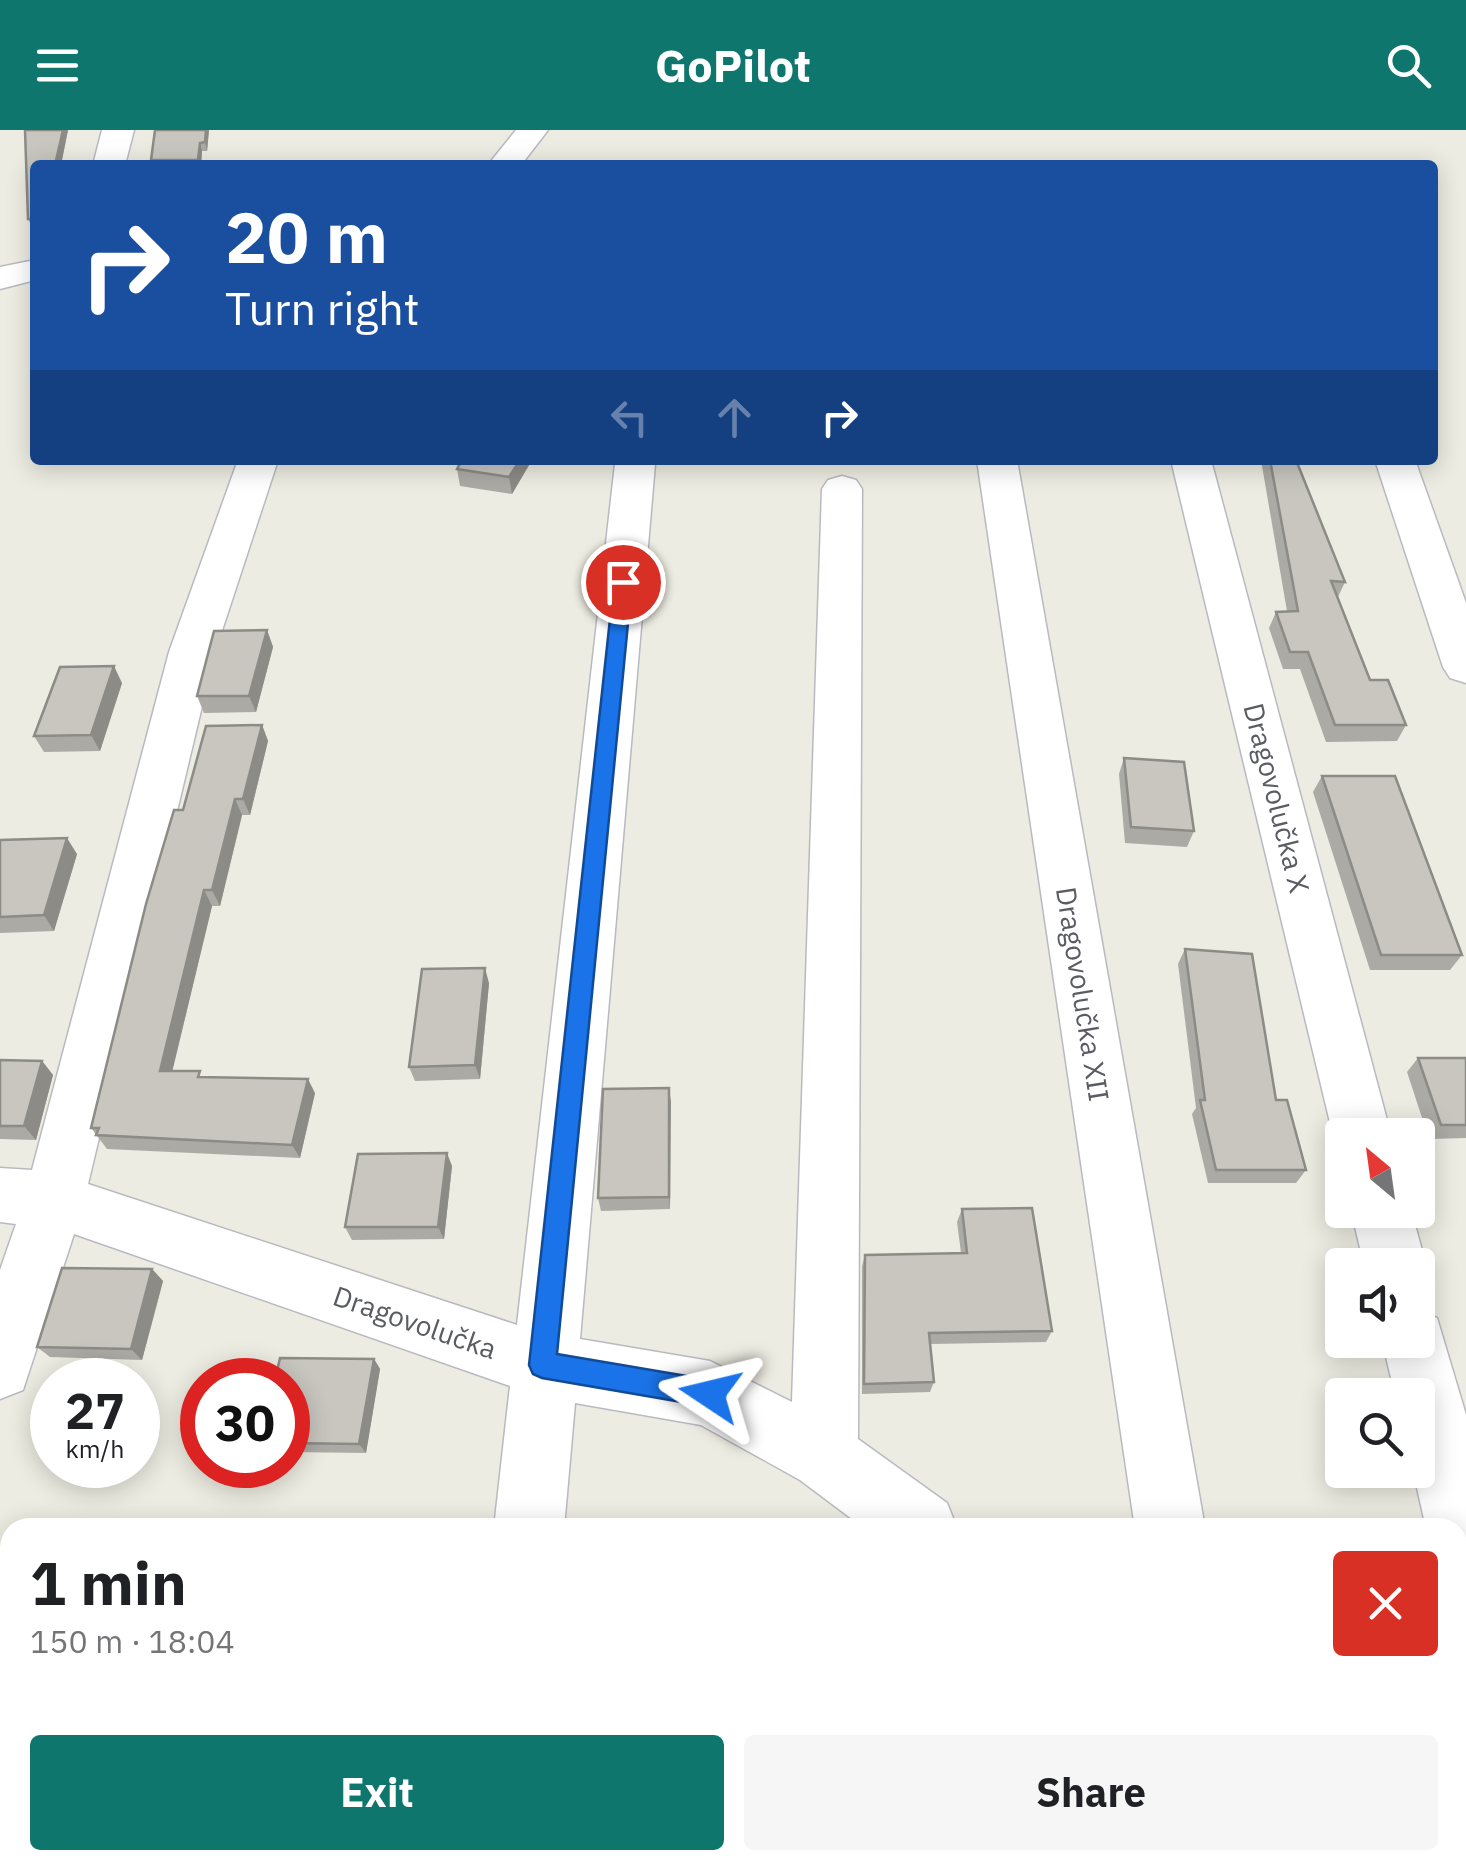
<!DOCTYPE html>
<meta charset="utf-8">
<style>
body{margin:0;font-family:"IBM Plex Sans",sans-serif;background:#f6f6f6;color:#202124;height:100vh;display:flex;flex-direction:column;font-size:38px;white-space:nowrap}
*{box-sizing:border-box;margin:0}
p{font-size:32px;color:#757577}
.icon{flex:none;width:55px;height:55px;fill:none;stroke:currentColor;stroke-width:2;stroke-linecap:round;stroke-linejoin:round}
.map{position:relative;flex:1;overflow:hidden}
.side{position:absolute;left:0px;top:1388px;width:1468px;height:352px;display:flex;flex-direction:column;background:#fff;border-radius:30px 30px 0 0;box-shadow:0 5px 25px #0003}
.side>*{flex:none}
.top-card{position:absolute;left:30px;top:30px;width:1408px;height:305px;border-radius:10px;box-shadow:0 5px 25px #0003;background:#1a4fa0;color:#fff;overflow:hidden}
.needle{width:65px;rotate:331deg}
.tools{position:absolute;left:1325px;top:988px;display:grid;gap:20px}
.tools a{display:grid;place-items:center;width:110px;height:110px;border-radius:10px;background:#fff;box-shadow:0 5px 25px #0003;font-size:50px}
.speed{position:absolute;left:30px;top:1228px;display:flex;gap:20px;font-size:50px;font-weight:700;text-align:center}
.speed>*{display:grid;place-content:center;width:130px;height:130px;border-radius:50%;background:#fff;box-shadow:0 5px 25px #0003;line-height:1}
.speed small{font-size:25px;font-weight:400}
.speed .limit{border:15px solid #d22;background:#fff;color:#111}
.pin{position:absolute;display:grid;place-items:center;width:85px;height:85px;color:#fff;margin:-42px;border:5px solid #fff;border-radius:50%;box-shadow:0 2px 10px #0007}
.me{position:absolute;width:110px;margin:-55px;rotate:280deg;stroke-linejoin:round;filter:drop-shadow(0 0 8px #0008)}
.turn{display:flex;align-items:center;gap:35px;height:210px;padding:0 30px;font-size:45px}
.turn .icon{width:130px;height:130px;stroke-width:2.5}
.turn b{display:block;font-size:70px;line-height:85px}
.lanes{display:flex;align-items:center;height:95px;padding:0 30px;background:#0003;justify-content:center;gap:50px;direction:ltr}
.lanes .off{opacity:.35}
.round{display:grid;place-items:center;flex:none;width:105px;height:105px;border-radius:10px;background:#f6f6f6}
.headline{display:flex;align-items:center;justify-content:space-between;height:170px;padding:0 30px}
h1{font-size:60px;font-weight:700;line-height:75px}
.cta{display:flex;gap:20px;margin-top:auto;padding:20px 30px}
.cta a{flex:1;height:115px;border-radius:10px;background:#0f766e;color:#fff;font-size:40px;font-weight:700;line-height:115px;text-align:center}
.cta a+a{background:#f6f6f6;color:#202124}
header{display:flex;justify-content:space-between;align-items:center;height:130px;padding:0 30px;background:#0f766e;color:#fff;font-size:45px;font-weight:700}
.map>svg:first-child{display:block}
.lines{fill:none;stroke-linecap:round;stroke-linejoin:round}
.minor-casing{stroke:#b9bac0;stroke-width:3}
.minor{fill:#fff;fill-rule:evenodd}
.wall{fill:#acaaa4}
.shaded-wall{fill:#8c8b86}
.building{fill:#c8c6bf;stroke:#8c8b86;stroke-width:2.5}
.route{fill:#1a73e8;stroke:#114b97;stroke-width:2.5}
.labels{text-anchor:middle;dominant-baseline:central;stroke-width:8;stroke-linejoin:round;paint-order:stroke}
.street-label{font-size:28px;fill:#5a5c62;stroke:#fff}
</style>
<header><svg class="icon" aria-label="menu" viewBox="0 0 24 24"><path d="M4 6h16M4 12h16M4 18h16"/></svg>GoPilot<svg class="icon" aria-label="search" viewBox="0 0 24 24"><circle cx="10" cy="10" r="6"/><path d="M15 15l6 6"/></svg></header>
<div class="map">
<svg width="1466" height="1738" viewBox="0 0 1466 1738">
<rect width="100%" height="100%" fill="#ecece2"/>
<g class="lines">
<defs>
<g id="minor">
<path d="M102,0H134L125,35H93Z"/>
<path d="M516,0H548L521,35H488Z"/>
<path d="M35,130V150L0,159V137Z"/>
<path d="M238,330H278L215,522L88,1054L517,1195L615,334L618,330H652L655,334L580,1209L710,1231L792,1272L822,359L828,350L842,346L856,350L862,359L858,1309L947,1373L957,1398H864L800,1350L701,1295L575,1273L564,1398H494L510,1256L74,1104L23,1260L0,1269V1140L16,1094L0,1092V1038L32,1040L169,522Z"/>
<path d="M977,330H1017L1205,1398H1135Z"/>
<path d="M1171,330H1211L1391,1005H1342V1024L1333,1005Z"/>
<path d="M1375,330H1415L1466,473V553L1450,548L1443,537Z"/>
<path d="M1351,1080H1411L1426,1135L1418,1155V1135H1364Z"/>
<path d="M1418,1180L1437,1188L1466,1285V1452L1458,1449V1398H1426L1413,1340H1418V1265H1395L1382,1210H1418Z"/>
<path d="M1458,1699L1466,1703V1738H1401L1398,1730H1458Z"/>
<rect x="462" y="1730" width="78" height="8"/>
<path d="M946,1730H1024L1025,1738H947Z"/>
<path d="M1178,1730H1256L1257,1738H1179Z"/>
</g>
</defs>
<use href="#minor" class="minor-casing"/>
<use href="#minor" class="minor"/>
</g>
<g class="wall">
<path d="M25,0H68L61,35H35V98L32,97L28,89Z"/>
<path d="M155,0H209L207,21H202L201,35H152L151,30Z"/>
<path d="M462,330H532L512,364L460,356L457,339Z"/>
<path d="M1261,330H1296L1345,452L1338,467L1370,550L1406,595L1397,611L1326,612L1300,539H1283L1269,498L1276,482L1287,481Z"/>
<path d="M267,500L273,517L256,582L204,583L197,566Z"/>
<path d="M122,553L100,621L44,622L34,606Z"/>
<path d="M262,595L268,611L250,685H242L220,776H212L172,941L204,947L315,963L300,1028L107,1019L91,998L183,680Z"/>
<path d="M1124,628L1194,701L1187,717L1125,713L1119,644Z"/>
<path d="M1322,646L1462,825L1450,840H1370L1313,662Z"/>
<path d="M0,710L77,724L54,801L0,803Z"/>
<path d="M1185,819L1276,970L1306,1040L1296,1053H1208L1192,984L1196,978L1178,834Z"/>
<path d="M489,853L480,949L415,951L409,937Z"/>
<path d="M1418,928H1466V1008L1429,1009L1407,942Z"/>
<path d="M0,930L42,931L53,945L36,1010L0,1009Z"/>
<path d="M669,958L670,1079L601,1081L598,1068Z"/>
<path d="M452,1036L444,1109L352,1110L345,1097Z"/>
<path d="M962,1079L1052,1201L1046,1212L930,1214L934,1252L930,1262L862,1264V1136L865,1125L961,1123L957,1092Z"/>
<path d="M152,1139L163,1151L142,1230L50,1227L37,1217Z"/>
<path d="M374,1229L380,1239L366,1323L288,1322V1250Z"/>
</g>
<g class="shaded-wall">
<path d="M63,0H68L61,35H55Z"/>
<path d="M206,0H209L207,21L205,12Z"/>
<path d="M200,13L202,21L201,35L198,30Z"/>
<path d="M520,330H532L512,364L509,347Z"/>
<path d="M267,500L273,517L256,582L249,566Z"/>
<path d="M114,536L122,553L100,621L91,605Z"/>
<path d="M262,595L268,611L250,685L243,669Z"/>
<path d="M235,669L242,685L220,776L212,760Z"/>
<path d="M67,708L77,724L54,801L44,785Z"/>
<path d="M204,760L212,776L169,955L160,941Z"/>
<path d="M485,838L489,853L480,949L475,935Z"/>
<path d="M42,931L53,945L36,1010L24,996Z"/>
<path d="M308,949L315,963L300,1028L292,1015Z"/>
<path d="M669,958L671,972L670,1079L669,1067Z"/>
<path d="M447,1023L452,1036L444,1109L438,1097Z"/>
<path d="M152,1139L163,1151L142,1230L131,1219Z"/>
<path d="M374,1229L380,1239L366,1323L359,1314Z"/>
<path d="M426,1730H433L432,1738H425Z"/>
</g>
<g class="building">
<path d="M25,0H63L55,35H35V89H28Z"/>
<path d="M155,0H206L205,12L200,13L198,30H151Z"/>
<path d="M462,330H520L509,347L457,339Z"/>
<path d="M1270,330H1296L1345,452L1331,451L1370,550H1388L1406,595H1335L1308,522H1290L1276,482L1298,481Z"/>
<path d="M267,500L249,566H197L214,501Z"/>
<path d="M114,536L91,605L34,606L60,537Z"/>
<path d="M262,595L243,669H235L212,760H204L160,941H200L198,947L308,949L292,1015L96,1005L99,998H91L146,774L174,680H183L206,596Z"/>
<path d="M1124,628L1184,632L1194,701L1131,697Z"/>
<path d="M1322,646H1395L1462,825H1381Z"/>
<path d="M67,708L44,785L0,787V710Z"/>
<path d="M1185,819L1252,824L1276,970H1287L1306,1040H1216L1200,970H1205Z"/>
<path d="M485,838L475,935L409,937L422,839Z"/>
<path d="M1418,928H1466V995H1441Z"/>
<path d="M0,930L42,931L24,996H0Z"/>
<path d="M669,958V1067L598,1068L603,959Z"/>
<path d="M447,1023L438,1097H345L358,1024Z"/>
<path d="M1032,1078L1052,1201L929,1203L934,1252L864,1254L865,1125L967,1123L962,1079Z"/>
<path d="M62,1138L152,1139L131,1219L37,1217Z"/>
<path d="M280,1228L374,1229L359,1314L288,1313V1250H275Z"/>
<path d="M334,1730H426L425,1738H333Z"/>
</g>
<path class="route" d="M623,446L632,452L557,1224L710,1250L719,1254L723,1264L719,1273L710,1277L542,1248L533,1244L529,1235L614,452Z"/>
<g class="labels">
<g class="street-label">
<text transform="translate(1277 668) rotate(76)">Dragovolučka X</text>
<text transform="translate(1083 864) rotate(81)">Dragovolučka XII</text>
<text transform="translate(415 1192) rotate(19)">Dragovolučka</text>
</g>
</g>
</svg>
<div class="tools">
<a><svg class="needle" viewBox="-14 -14 28 28"><path d="M0-13l5 13h-10z" fill="#e53935"/><path d="M0 13l5-13h-10z" fill="#757577"/></svg></a>
<a><svg class="icon" aria-label="sound" viewBox="0 0 24 24"><path d="M4 9h4l5-4v14l-5-4H4zM17 9q2 3 0 6"/></svg></a>
<a><svg class="icon" aria-label="search" viewBox="0 0 24 24"><circle cx="10" cy="10" r="6"/><path d="M15 15l6 6"/></svg></a>
</div>
<div class="speed"><div>27<small>km/h</small></div><div class="limit">30</div></div>
<div class="pin" style="left:623px;top:452px;background:#d93025"><svg class="icon" aria-label="arrive" viewBox="0 0 24 24"><path d="M6 21V4h12l-3 4 3 4H6"/></svg></div>
<svg class="me" style="left:710px;top:1264px" viewBox="-20 -20 40 40"><path d="M0-17L14 15 0 8-14 15z" fill="#1a73e8" stroke="#fff" stroke-width="4"/></svg>
<div class="top-card">
<div class="turn"><svg class="icon" aria-label="right" viewBox="0 0 24 24"><path d="M7 20v-9h11M14 6l5 5-5 5"/></svg><div><b>20 m</b>Turn right</div></div>
<div class="lanes"><svg class="icon off" aria-label="left" viewBox="0 0 24 24"><path d="M17 20v-9H6M10 6l-5 5 5 5"/></svg><svg class="icon off" aria-label="ahead" viewBox="0 0 24 24"><path d="M12 20V5M6 11l6-6 6 6"/></svg><svg class="icon" aria-label="right" viewBox="0 0 24 24"><path d="M7 20v-9h11M14 6l5 5-5 5"/></svg></div>
</div>
<section class="side">
<div class="headline"><div><h1>1 min</h1><p>150 m · 18:04</p></div><a class="round" style="background:#d93025;color:#fff"><svg class="icon" aria-label="close" viewBox="0 0 24 24"><path d="M6 6l12 12M18 6L6 18"/></svg></a></div>
<div class="cta"><a>Exit</a><a>Share</a></div>
</section>
</div>
